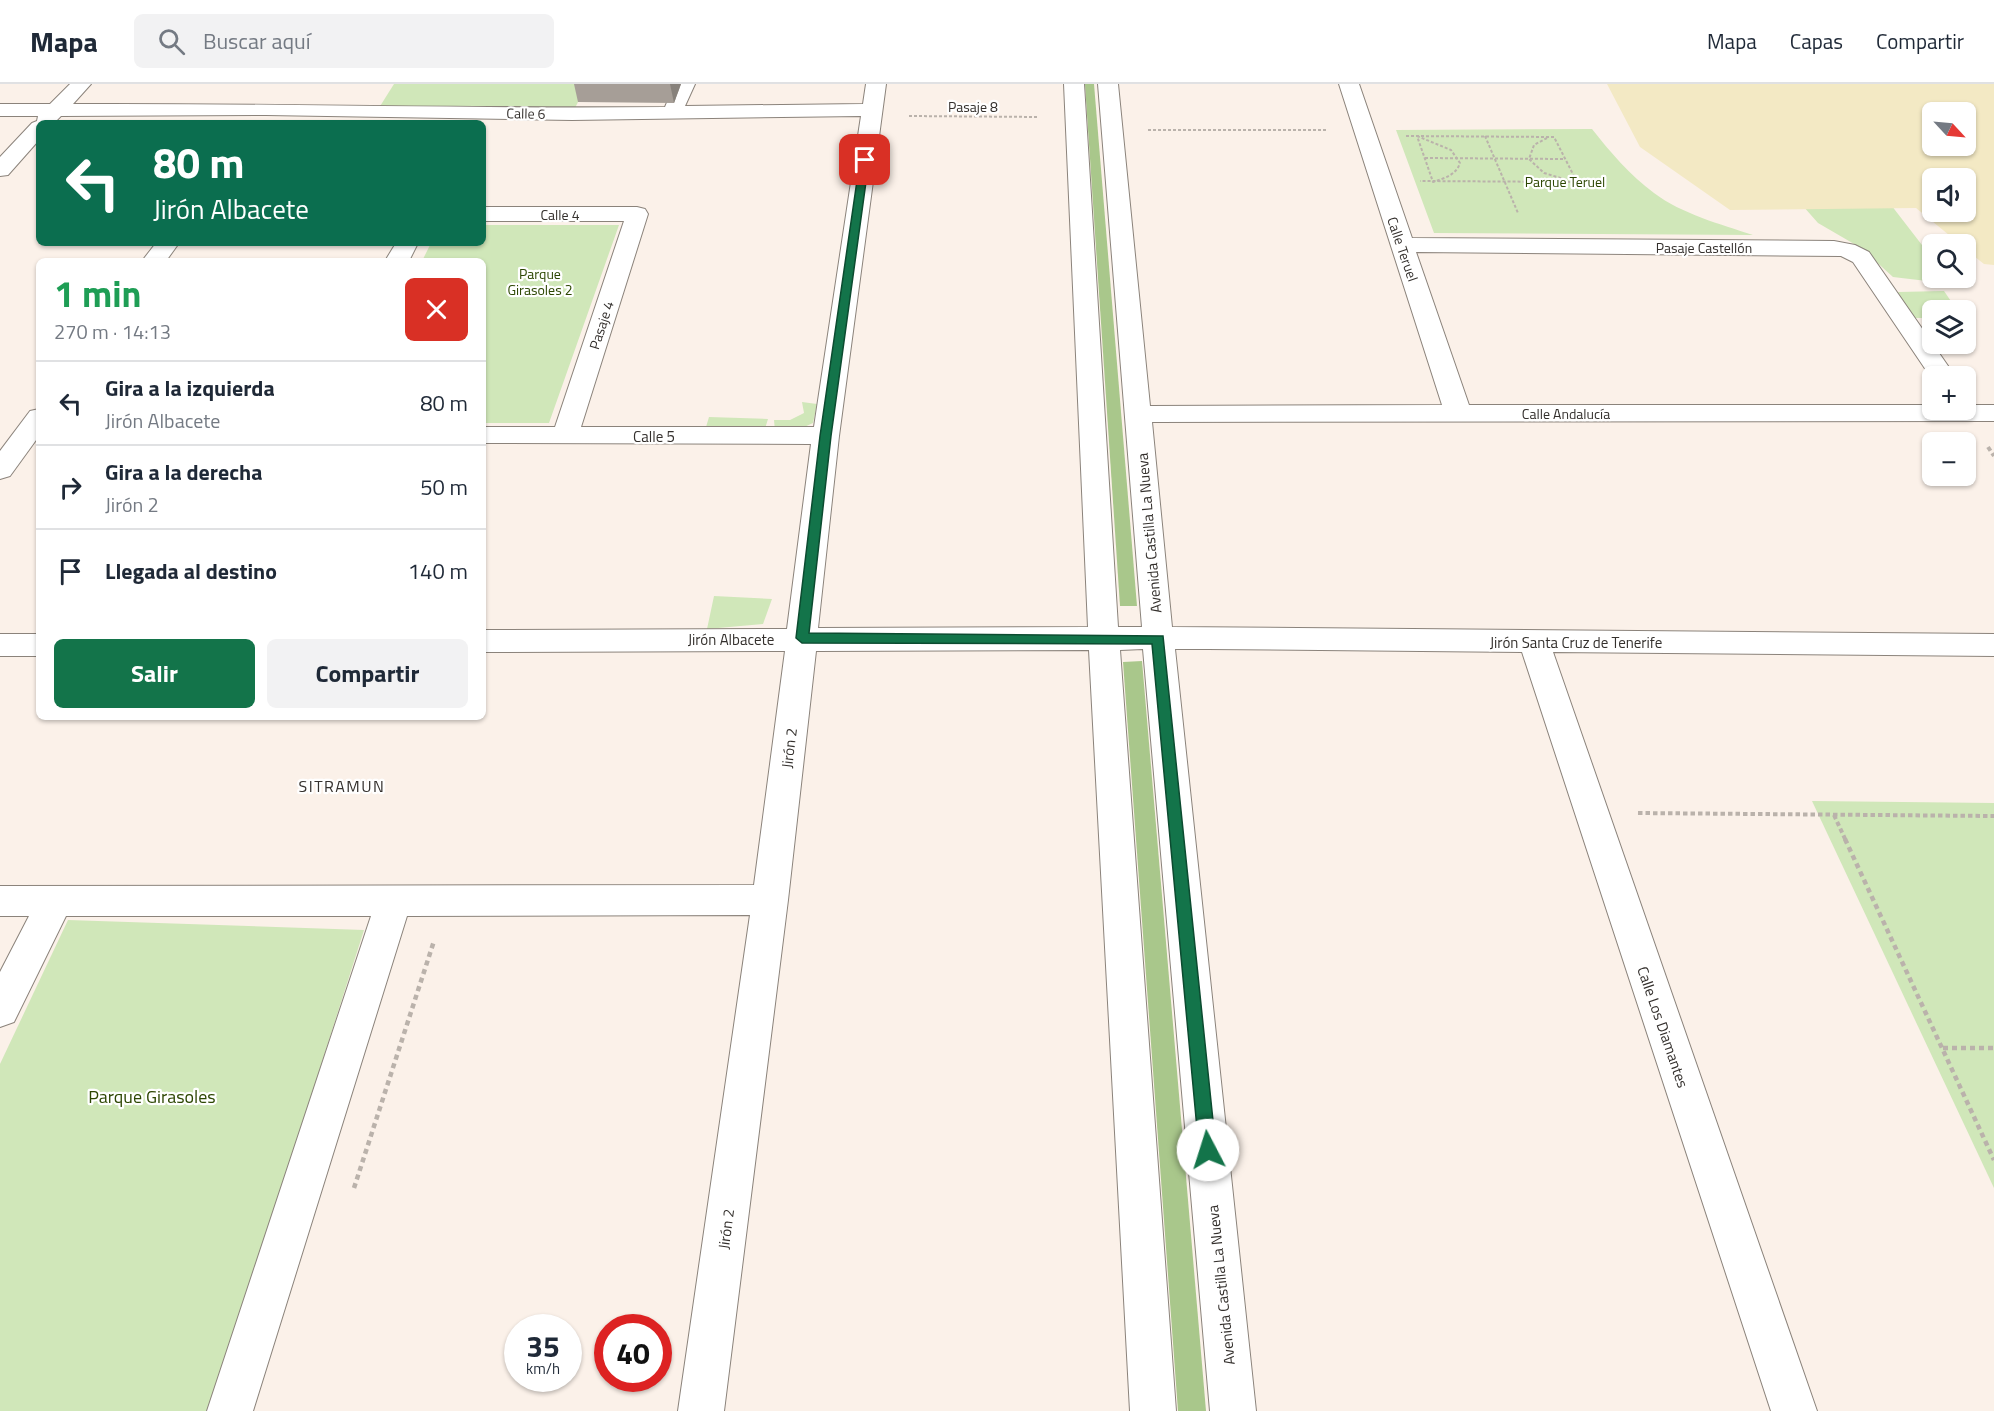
<!DOCTYPE html>
<html lang="es">
<meta charset="utf-8">
<style>
body{margin:0;font-family:"Titillium Web",sans-serif;background:#f2f2f3;color:#1f2937;height:100vh;display:flex;flex-direction:column;font-size:22px;white-space:nowrap}
*{box-sizing:border-box;margin:0}
p{font-size:20px;color:#747a83}
.icon{flex:none;width:33px;height:33px;fill:none;stroke:currentColor;stroke-width:2;stroke-linecap:round;stroke-linejoin:round}
.map{position:relative;flex:1;overflow:hidden}
.details{position:absolute;left:36px;top:174px;width:450px;height:462px;display:flex;flex-direction:column;background:#fff;border-radius:9px;box-shadow:0 2px 4px #0004}
.details>*{flex:none}
.banner{position:absolute;left:36px;top:36px;width:450px;height:126px;border-radius:9px;box-shadow:0 2px 4px #0004;background:#0b6e4f;color:#fff;overflow:hidden}
.needle{width:39px;rotate:116deg}
.controls{position:absolute;left:1922px;top:18px;display:grid;gap:12px}
.controls a{display:grid;place-items:center;width:54px;height:54px;border-radius:9px;background:#fff;box-shadow:0 2px 4px #0004;font-size:30px}
.speed{position:absolute;left:504px;top:1230px;display:flex;gap:12px;font-size:30px;font-weight:700;text-align:center}
.speed>*{display:grid;place-content:center;width:78px;height:78px;border-radius:50%;background:#fff;box-shadow:0 2px 4px #0004;line-height:1}
.speed small{font-size:15px;font-weight:400}
.speed .limit{border:9px solid #d22;background:#fff;color:#111}
.pin{position:absolute;display:grid;place-items:center;width:51px;height:51px;color:#fff;margin:-26px;border-radius:12px;box-shadow:0 3px 9px #0006}
.me{position:absolute;width:66px;margin:-33px;rotate:355deg;stroke-linejoin:round;filter:drop-shadow(0 0 4px #0008)}
.turn{display:flex;align-items:center;gap:21px;height:126px;padding:0 18px;font-size:27px}
.turn .icon{width:78px;height:78px;stroke-width:2.5}
.turn b{display:block;font-size:42px;line-height:51px}
.round{display:grid;place-items:center;flex:none;width:63px;height:63px;border-radius:9px;background:#f2f2f3}
.overview{display:flex;align-items:center;justify-content:space-between;height:102px;padding:0 18px}
h1{font-size:36px;font-weight:700;line-height:45px;color:#1e9e55}
.cta{display:flex;gap:12px;margin-top:auto;padding:12px 18px}
.cta a{flex:1;height:69px;border-radius:9px;background:#13744a;color:#fff;font-size:24px;font-weight:700;line-height:69px;text-align:center}
.cta a+a{background:#f2f2f3;color:#1f2937}
ul{padding:0;list-style:none}
li{display:flex;align-items:center;gap:18px;height:84px;padding:0 18px;border-top:2px solid #e0e1e3}
li div{flex:1}
li b{display:block;font-size:22px}
li em{font-style:normal}
header{display:flex;align-items:center;gap:36px;box-sizing:border-box;height:84px;padding:0 30px;background:#fff;border-bottom:2px solid #e0e1e3}
header strong{font-size:28px}
nav{display:flex;gap:33px;margin-inline-start:auto;font-size:21px}
.search{width:420px;height:54px;background:#f2f2f3;display:flex;align-items:center;gap:15px;box-sizing:border-box;padding:0 21px;border-radius:9px;color:#747a83;font-size:22px}
.map>svg:first-child{display:block}
.green{fill:#d0e7b9}
.forest{fill:#a9c78b}
.sand{fill:#f3e9c4;fill-rule:evenodd}
.lines{fill:none;stroke-linecap:round;stroke-linejoin:round}
.minor-casing{stroke:#8b837b;stroke-width:2}
.path-far2{stroke:#bab2ab;stroke-width:2;stroke-dasharray:3 2;stroke-linecap:butt}
.path-far1{stroke:#bab2ab;stroke-width:4;stroke-dasharray:4.5 3;stroke-linecap:butt}
.path{stroke:#bab2ab;stroke-width:4.5;stroke-dasharray:5 4;stroke-linecap:butt}
.minor{fill:#fff;fill-rule:evenodd}
.wall{fill:#a69e97}
.shaded-wall{fill:#87817b}
.route{fill:#13744a;stroke:#0c4b30;stroke-width:1.5}
.labels{text-anchor:middle;dominant-baseline:central;stroke-width:4.5;stroke-linejoin:round;paint-order:stroke}
.far-street-label{font-size:14px;fill:#34302d;stroke:#fff}
.far-park-label{font-size:14px;fill:#2c4602;stroke:#fff}
.street-label{font-size:15px;fill:#34302d;stroke:#fff}
.neighbourhood-label{font-size:16px;letter-spacing:1.5px;fill:#34302d;stroke:#fff}
.near-park-label{font-size:18px;fill:#2c4602;stroke:#fff}
</style>
<header>
<strong>Mapa</strong>
<div class="search"><svg class="icon" aria-label="search" viewBox="0 0 24 24"><circle cx="10" cy="10" r="6"/><path d="M15 15l6 6"/></svg>Buscar aquí</div>
<nav><a>Mapa</a><a>Capas</a><a>Compartir</a></nav>
</header>
<div class="map">
<svg width="1994" height="1327" viewBox="0 0 1994 1327">
<rect width="100%" height="100%" fill="#fbf1e9"/>
<g class="green">
<path d="M394,0H587L572,30L377,27Z"/>
<path d="M1817,25L1932,174V194H1947L1952,200L1893,193L1861,164L1818,139L1750,62Z"/>
<path d="M1592,45C1610,68 1630,91 1654,109C1682,130 1720,140 1753,151L1434,149L1396,46Z"/>
<path d="M483,141H619L549,339H483V177H422L431,159H483Z"/>
<path d="M1944,207L1957,226H1932V234H1912L1898,208Z"/>
<path d="M802,318L817,320L813,339L800,345L775,347L774,336H790L804,329Z"/>
<path d="M709,333L768,335L764,348L706,343Z"/>
<path d="M714,512L772,515L763,540L707,545Z"/>
<path d="M1812,717L1994,719V1104Z"/>
<path d="M68,836L364,846L211,1327H0V980Z"/>
</g>
<g class="forest">
<path d="M1085,0H1094L1137,522H1120Z"/>
<path d="M1142,577L1206,1327H1178L1123,578Z"/>
</g>
<path class="sand" d="M1607,0H1994V181L1984,180L1965,165V160H1960L1916,124L1730,126L1640,63ZM1932,28H1965V62H1932ZM1965,94V128H1932V94Z"/>
<g class="lines">
<defs>
<g id="minor">
<path d="M70,0H91L73,20C270,19 468,25 665,23L675,0H695L685,22L863,20L866,0H886L839,352L818,544L1088,543L1064,0H1084L1118,543H1142L1098,0H1118L1150,322L1442,321L1339,0H1359L1412,154L1834,157L1855,161L1869,168L1955,292H1932V295L1853,178L1841,172L1416,168L1469,321H1932V326H1965V321H1994V337L1152,338L1172,543L1994,550V572L1553,568L1817,1327H1771L1522,568L1208,565H1175L1256,1327H1210L1143,565L1120,566L1176,1327H1130L1089,566L816,567L788,816L724,1327H678L750,831L407,832L253,1327H207L371,832H66L14,938L0,943V888L29,832H0V802L754,801L785,567L483,568V546L787,545L811,360L483,359V343H555L624,137H483V123H637L645,125L648,130L581,343H814L861,32L572,36L266,31L61,32L54,39H39V56L8,91L0,92V73L32,39L37,37L38,32H0V20H50Z"/>
<path d="M156,159H179L166,177H142Z"/>
<path d="M396,159H418L409,177H385Z"/>
<path d="M39,325V352L10,392L0,395V367L30,327Z"/>
<rect x="0" y="550" width="39" height="22"/>
</g>
</defs>
<use href="#minor" class="minor-casing"/>
<g class="path-far2">
<path d="M909,32L1039,33"/>
<path d="M1148,46H1326"/>
<path d="M1406,52L1554,53L1577,98L1420,97"/>
<path d="M1417,52L1451,66L1460,79C1456,91 1445,94 1433,98Z"/>
<path d="M1485,52L1518,129"/>
<path d="M1547,54L1534,61L1529,75L1544,89L1567,96"/>
<path d="M1425,74L1565,75"/>
</g>
<g class="path-far1">
<path d="M1988,363L1994,372"/>
<path d="M1638,729L1994,732"/>
<path d="M1834,731L1846,757"/>
</g>
<g class="path">
<path d="M1845,755L1994,1076"/>
<path d="M1943,964H1994"/>
<path d="M354,1104L434,857"/>
</g>
<use href="#minor" class="minor"/>
</g>
<path class="wall" d="M574,0H681L674,19L578,18Z"/>
<path class="shaded-wall" d="M670,0H681L674,19Z"/>
<path class="route" d="M865,73L869,76L831,352L809,549L1163,552L1216,1066L1214,1072L1208,1074L1202,1072L1199,1066L1152,560L802,559L796,554L820,352L860,76Z"/>
<g class="labels">
<g class="far-street-label">
<text x="973" y="22">Pasaje 8</text>
<text transform="translate(526 29) rotate(1)">Calle 6</text>
<text x="560" y="130">Calle 4</text>
<text x="1704" y="163">Pasaje Castellón</text>
<text transform="translate(1403 165) rotate(71)">Calle Teruel</text>
<text transform="translate(601 241) rotate(-72)">Pasaje 4</text>
<text x="1566" y="329">Calle Andalucía</text>
</g>
<g class="far-park-label">
<text x="1565" y="97">Parque Teruel</text>
<text x="540" y="189">Parque<tspan x="540" dy="16">Girasoles 2</tspan></text>
</g>
<g class="street-label">
<text x="654" y="352">Calle 5</text>
<text transform="translate(1149 449) rotate(-95)">Avenida Castilla La Nueva</text>
<text x="731" y="555">Jirón Albacete</text>
<text x="1576" y="558">Jirón Santa Cruz de Tenerife</text>
<text transform="translate(789 664) rotate(-83)">Jirón 2</text>
<text transform="translate(1663 943) rotate(71)">Calle Los Diamantes</text>
<text transform="translate(726 1145) rotate(-82)">Jirón 2</text>
<text transform="translate(1221 1201) rotate(-96)">Avenida Castilla La Nueva</text>
</g>
<g class="neighbourhood-label">
<text x="342" y="702">SITRAMUN</text>
</g>
<g class="near-park-label">
<text x="152" y="1012">Parque Girasoles</text>
</g>
</g>
</svg>
<div class="controls">
<a><svg class="needle" viewBox="-14 -14 28 28"><path d="M0-13l5 13h-10z" fill="#e53935"/><path d="M0 13l5-13h-10z" fill="#747a83"/></svg></a>
<a><svg class="icon" aria-label="sound" viewBox="0 0 24 24"><path d="M4 9h4l5-4v14l-5-4H4zM17 9q2 3 0 6"/></svg></a>
<a><svg class="icon" aria-label="search" viewBox="0 0 24 24"><circle cx="10" cy="10" r="6"/><path d="M15 15l6 6"/></svg></a>
<a><svg class="icon" aria-label="layers" viewBox="0 0 24 24"><path d="M12 4l9 5-9 5-9-5zM3 14l9 5 9-5"/></svg></a>
<a>+</a>
<a>−</a>
</div>
<div class="speed"><div>35<small>km/h</small></div><div class="limit">40</div></div>
<div class="pin" style="left:865px;top:76px;background:#d93025"><svg class="icon" aria-label="arrive" viewBox="0 0 24 24"><path d="M6 21V4h12l-3 4 3 4H6"/></svg></div>
<svg class="me" style="left:1208px;top:1066px" viewBox="-20 -20 40 40"><circle r="19" fill="#fff"/><path d="M0-13L10 11 0 6-10 11z" fill="#13744a"/></svg>
<div class="banner">
<div class="turn"><svg class="icon" aria-label="left" viewBox="0 0 24 24"><path d="M17 20v-9H6M10 6l-5 5 5 5"/></svg><div><b>80 m</b>Jirón Albacete</div></div>
</div>
<section class="details">
<div class="overview"><div><h1>1 min</h1><p>270 m · 14:13</p></div><a class="round" style="background:#d93025;color:#fff"><svg class="icon" aria-label="close" viewBox="0 0 24 24"><path d="M6 6l12 12M18 6L6 18"/></svg></a></div>
<ul>
<li><svg class="icon" aria-label="left" viewBox="0 0 24 24"><path d="M17 20v-9H6M10 6l-5 5 5 5"/></svg><div><b>Gira a la izquierda</b><p>Jirón Albacete</p></div><em>80 m</em></li>
<li><svg class="icon" aria-label="right" viewBox="0 0 24 24"><path d="M7 20v-9h11M14 6l5 5-5 5"/></svg><div><b>Gira a la derecha</b><p>Jirón 2</p></div><em>50 m</em></li>
<li><svg class="icon" aria-label="arrive" viewBox="0 0 24 24"><path d="M6 21V4h12l-3 4 3 4H6"/></svg><div><b>Llegada al destino</b></div><em>140 m</em></li>
</ul>
<div class="cta"><a>Salir</a><a>Compartir</a></div>
</section>
</div>
